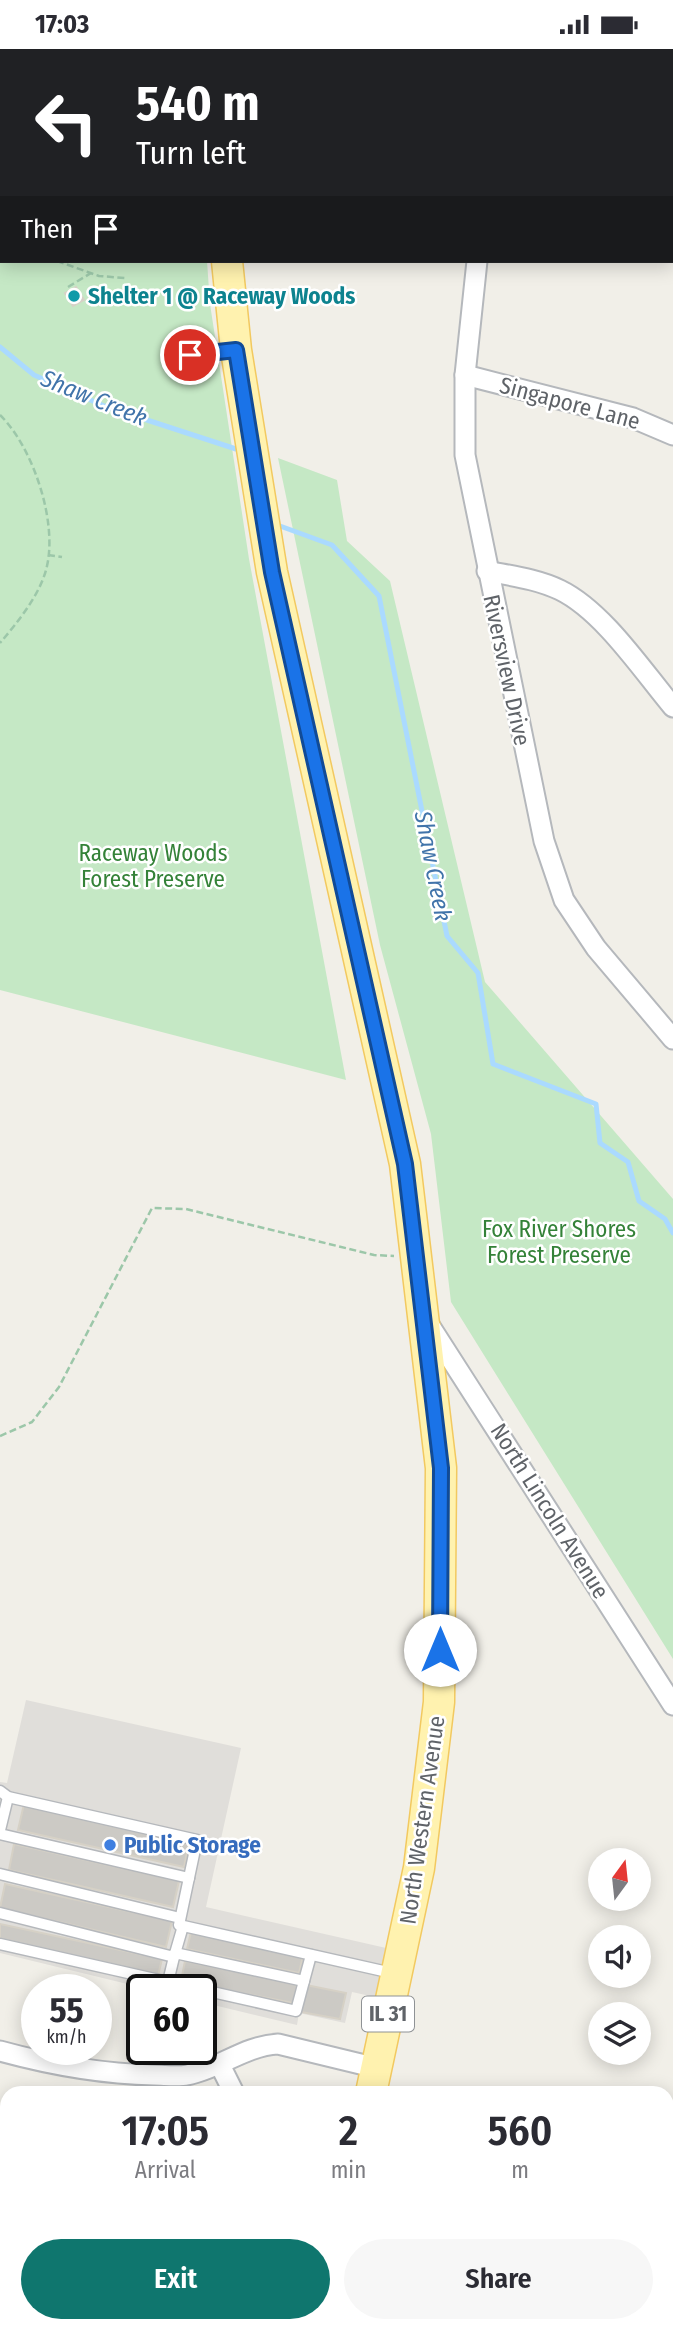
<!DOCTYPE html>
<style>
body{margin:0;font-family:"Fira Sans Condensed",sans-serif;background:#f7f7f7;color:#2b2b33;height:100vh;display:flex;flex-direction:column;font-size:26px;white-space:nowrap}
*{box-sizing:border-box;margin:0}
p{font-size:23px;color:#7c7c81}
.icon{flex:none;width:38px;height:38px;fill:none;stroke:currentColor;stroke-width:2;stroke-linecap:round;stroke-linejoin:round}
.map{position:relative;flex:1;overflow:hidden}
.side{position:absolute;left:0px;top:2037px;width:674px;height:247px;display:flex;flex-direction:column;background:#fff;border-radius:21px 21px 0 0;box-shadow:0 4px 18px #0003}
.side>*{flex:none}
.banner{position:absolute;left:0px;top:0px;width:674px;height:214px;box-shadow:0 4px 18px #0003;background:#202124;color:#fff;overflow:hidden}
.needle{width:46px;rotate:15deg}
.controls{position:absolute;left:588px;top:1799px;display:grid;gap:14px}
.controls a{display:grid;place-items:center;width:63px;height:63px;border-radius:50%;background:#fff;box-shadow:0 4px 18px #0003;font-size:35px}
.speed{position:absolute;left:21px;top:1925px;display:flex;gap:14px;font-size:35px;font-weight:700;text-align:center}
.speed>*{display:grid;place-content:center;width:91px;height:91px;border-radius:50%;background:#fff;box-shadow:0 4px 18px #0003;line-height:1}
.speed small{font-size:18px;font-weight:400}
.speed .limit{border:4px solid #111;border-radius:10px;background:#fff;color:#111}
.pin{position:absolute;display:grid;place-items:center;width:60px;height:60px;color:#fff;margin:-30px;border:4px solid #fff;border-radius:50%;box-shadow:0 2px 7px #0007}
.me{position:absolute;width:77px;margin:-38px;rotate:0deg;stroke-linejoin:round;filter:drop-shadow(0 0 5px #0008)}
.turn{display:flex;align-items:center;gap:24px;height:147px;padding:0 21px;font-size:32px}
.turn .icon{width:91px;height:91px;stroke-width:2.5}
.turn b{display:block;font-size:49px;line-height:60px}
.then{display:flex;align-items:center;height:66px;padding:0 21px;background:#0003;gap:14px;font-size:26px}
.eta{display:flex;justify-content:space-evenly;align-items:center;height:119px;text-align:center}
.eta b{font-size:42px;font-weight:600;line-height:49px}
.cta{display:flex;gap:14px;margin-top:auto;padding:14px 21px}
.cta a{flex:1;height:80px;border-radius:42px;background:#0f766e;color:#fff;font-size:28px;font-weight:600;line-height:80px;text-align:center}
.cta a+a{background:#f7f7f7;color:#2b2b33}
.status{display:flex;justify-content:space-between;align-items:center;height:49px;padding:0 35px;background:#fff;direction:ltr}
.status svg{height:19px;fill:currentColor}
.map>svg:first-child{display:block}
.industrial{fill:#e0deda}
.green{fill:#c5e8c5}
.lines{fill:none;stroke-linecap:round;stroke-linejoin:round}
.stream{stroke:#aadaff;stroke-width:5}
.building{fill:#cccac5;stroke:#d6d1c6;stroke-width:2}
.lane-casing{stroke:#b5b8bc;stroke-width:13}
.street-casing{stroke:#b5b8bc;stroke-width:23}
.primary-casing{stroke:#f2c960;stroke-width:33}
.path{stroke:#9cc7a9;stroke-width:2.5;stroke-dasharray:7 3.5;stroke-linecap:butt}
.lane{stroke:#fff;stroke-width:10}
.street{stroke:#fff;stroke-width:19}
.primary{stroke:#fff2af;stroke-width:30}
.route-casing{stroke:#114b97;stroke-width:18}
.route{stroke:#1a73e8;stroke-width:12}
.culture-dot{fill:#0f9aa8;stroke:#fff;stroke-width:2.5}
.shop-dot{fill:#3f7fe0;stroke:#fff;stroke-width:2.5}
.labels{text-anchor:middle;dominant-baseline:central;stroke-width:5;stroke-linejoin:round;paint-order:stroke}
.shield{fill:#fff;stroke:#8f9295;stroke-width:2}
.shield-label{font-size:21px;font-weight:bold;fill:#5f6368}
.culture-label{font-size:23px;font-weight:bold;fill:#0d838f;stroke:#fff;text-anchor:start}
.street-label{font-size:23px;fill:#5f6368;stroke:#fff}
.park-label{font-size:23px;fill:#348238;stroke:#fff}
.shop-label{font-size:23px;font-weight:bold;fill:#366cbe;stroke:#fff;text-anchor:start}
.water-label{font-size:24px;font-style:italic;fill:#4174aa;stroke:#fff}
</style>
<div class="status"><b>17:03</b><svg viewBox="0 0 49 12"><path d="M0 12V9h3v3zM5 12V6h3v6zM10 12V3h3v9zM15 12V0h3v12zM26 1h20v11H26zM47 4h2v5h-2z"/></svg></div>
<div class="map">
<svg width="673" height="2283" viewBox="0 0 673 2283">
<rect width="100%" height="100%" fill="#f1efe8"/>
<path class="industrial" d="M26,1651L241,1699L206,1858L395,1901L384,1950L352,1943L345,1974L299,1964L297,1976L201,1953V1941H152L0,1904V1733L7,1734Z"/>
<g class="green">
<path d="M0,0H192L2,2V212H207L210,255L249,510L346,1031L0,941Z"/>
<path d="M278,409L337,431L347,492L390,532L485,933L673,1150V1610L451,1253L431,1085L380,896Z"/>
</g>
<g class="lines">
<g class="stream">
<path d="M0,298L34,326L104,357L236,400"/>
<path d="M280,477L332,496L379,547L447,887L478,924L493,1015L596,1055L600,1094L628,1113L639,1152L665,1170L673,1184"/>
</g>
</g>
<g class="building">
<path d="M76,238L84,251L73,257L65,244Z"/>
<path d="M24,1755L189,1793L184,1818L18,1781Z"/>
<path d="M14,1795L179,1832L173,1858L9,1821Z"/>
<path d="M5,1835L172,1872L166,1898L0,1859Z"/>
<path d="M0,1875L162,1910L158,1927L0,1893Z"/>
<path d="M191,1883L303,1907L299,1924L187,1900Z"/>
<path d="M185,1912L297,1935L293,1954L181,1932Z"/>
<path d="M306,1936L346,1944L340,1970L301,1963Z"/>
</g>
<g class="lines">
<defs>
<g id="lane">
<path d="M190,305L232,302"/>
<path d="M0,1742L8,1748L197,1791L179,1876L392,1924"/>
<path d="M0,1781L8,1748"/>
<path d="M0,1785L189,1829"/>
<path d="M0,1825L180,1869"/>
<path d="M0,1864L174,1908L183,1877"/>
<path d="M0,1895L168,1933L174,1908"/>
<path d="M175,1904L304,1932L311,1906"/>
<path d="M168,1933L296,1962L304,1932"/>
</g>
<g id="street">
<path d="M672,0H673"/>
<path d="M499,2V0"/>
<path d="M672,184H673"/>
<path d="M477,212L465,326V406L544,792L564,851L596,899L673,990"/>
<path d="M465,326L633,369L673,386"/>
<path d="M487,522C512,527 537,530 560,541C603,562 642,621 673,658"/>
<path d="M426,1271L673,1656"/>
<path d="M0,2002C51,2016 101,2025 154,2026C164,2026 177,2028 187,2026C219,2020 244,1997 278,1995L377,2019"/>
<path d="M220,2016L234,2044"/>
</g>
<g id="primary">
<path d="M215,0V2"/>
<path d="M227,212L236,301L272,523L405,1115L441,1419L439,1653L419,1819L371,2044"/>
<path d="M311,2283L313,2277"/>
</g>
</defs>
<use href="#lane" class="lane-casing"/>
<use href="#street" class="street-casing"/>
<use href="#primary" class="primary-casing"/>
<g class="path">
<path d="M0,196H2"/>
<path d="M57,212L99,227L125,229"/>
<path d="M68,238L91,224"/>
<path d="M0,366C33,398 59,475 46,521C39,547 17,574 0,594"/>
<path d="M48,506L62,508"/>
<path d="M0,1387L32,1373L59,1338L152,1159L186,1160L374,1206L394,1207"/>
</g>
<use href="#lane" class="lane"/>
<use href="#street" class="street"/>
<use href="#primary" class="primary"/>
</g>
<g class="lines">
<defs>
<path id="route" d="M190,306L236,301L272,523L405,1115L441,1419L440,1601"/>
</defs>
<use href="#route" class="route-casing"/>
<use href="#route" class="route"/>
</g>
<circle class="culture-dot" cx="74" cy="247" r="7"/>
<circle class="shop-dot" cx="110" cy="1796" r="7"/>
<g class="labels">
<rect class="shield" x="362" y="1947.5" width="52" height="35" rx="5"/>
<g class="shield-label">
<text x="388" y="1965">IL 31</text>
</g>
<g class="culture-label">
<text x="88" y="247">Shelter 1 @ Raceway Woods</text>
</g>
<g class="street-label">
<text transform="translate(570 354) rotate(15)">Singapore Lane</text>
<text transform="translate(507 621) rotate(78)">Riversview Drive</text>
<text transform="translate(550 1462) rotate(58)">North Lincoln Avenue</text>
<text transform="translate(422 1771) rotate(-82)">North Western Avenue</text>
</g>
<g class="park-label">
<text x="153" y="804">Raceway Woods<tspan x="153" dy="26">Forest Preserve</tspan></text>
<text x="559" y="1180">Fox River Shores<tspan x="559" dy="26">Forest Preserve</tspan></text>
</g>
<g class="shop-label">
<text x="124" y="1796">Public Storage</text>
</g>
<g class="water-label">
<text transform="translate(94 349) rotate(22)">Shaw Creek</text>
<text transform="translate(433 817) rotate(79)">Shaw Creek</text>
</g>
</g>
</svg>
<div class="controls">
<a><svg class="needle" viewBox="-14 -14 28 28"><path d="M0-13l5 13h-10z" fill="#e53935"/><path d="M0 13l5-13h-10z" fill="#7c7c81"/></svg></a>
<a><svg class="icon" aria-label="sound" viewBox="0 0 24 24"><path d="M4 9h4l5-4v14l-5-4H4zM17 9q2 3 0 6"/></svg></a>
<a><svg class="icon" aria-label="layers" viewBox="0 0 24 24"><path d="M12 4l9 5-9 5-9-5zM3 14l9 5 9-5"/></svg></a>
</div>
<div class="speed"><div>55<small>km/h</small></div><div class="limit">60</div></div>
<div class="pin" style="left:190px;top:306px;background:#d93025"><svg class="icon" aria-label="arrive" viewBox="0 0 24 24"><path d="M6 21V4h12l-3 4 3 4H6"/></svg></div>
<svg class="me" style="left:440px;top:1601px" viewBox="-20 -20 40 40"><circle r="19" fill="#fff"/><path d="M0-13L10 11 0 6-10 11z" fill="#1a73e8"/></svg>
<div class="banner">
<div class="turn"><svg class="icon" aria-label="left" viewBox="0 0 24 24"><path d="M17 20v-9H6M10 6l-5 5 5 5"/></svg><div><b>540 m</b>Turn left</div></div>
<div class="then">Then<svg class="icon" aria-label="arrive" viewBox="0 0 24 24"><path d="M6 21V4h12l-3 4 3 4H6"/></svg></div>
</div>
<section class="side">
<div class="eta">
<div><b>17:05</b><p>Arrival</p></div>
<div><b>2</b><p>min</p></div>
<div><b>560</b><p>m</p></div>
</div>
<div class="cta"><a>Exit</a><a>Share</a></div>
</section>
</div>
